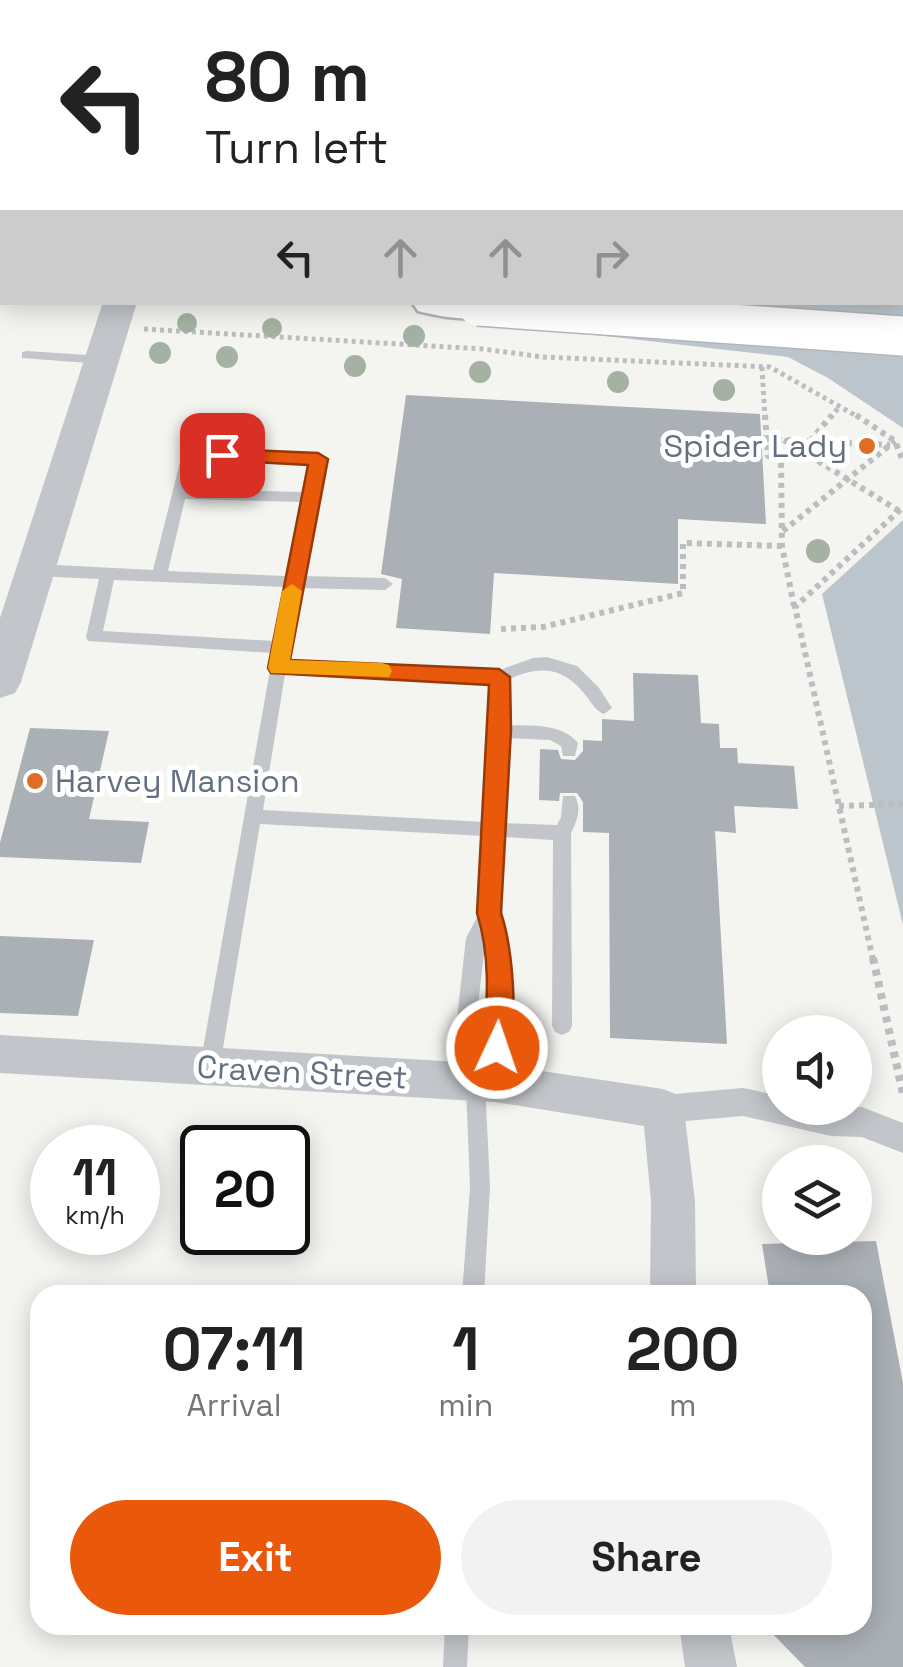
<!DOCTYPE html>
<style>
body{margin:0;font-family:"Space Grotesk",sans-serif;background:#f2f2f2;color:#222;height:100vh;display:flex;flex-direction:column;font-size:38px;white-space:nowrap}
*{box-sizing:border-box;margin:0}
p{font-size:32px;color:#767676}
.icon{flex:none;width:55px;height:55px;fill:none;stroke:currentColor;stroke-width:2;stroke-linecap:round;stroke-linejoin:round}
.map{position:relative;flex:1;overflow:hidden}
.side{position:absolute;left:30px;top:1285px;width:842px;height:350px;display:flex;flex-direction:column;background:#fff;border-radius:30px;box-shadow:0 5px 25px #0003}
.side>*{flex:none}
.guide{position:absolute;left:0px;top:0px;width:905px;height:305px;box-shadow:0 5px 25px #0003;background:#fff;color:#222;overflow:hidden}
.tools{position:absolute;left:762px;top:1015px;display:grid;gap:20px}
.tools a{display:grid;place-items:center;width:110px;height:110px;border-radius:50%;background:#fff;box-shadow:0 5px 25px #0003;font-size:50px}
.speed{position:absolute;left:30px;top:1125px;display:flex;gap:20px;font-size:50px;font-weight:700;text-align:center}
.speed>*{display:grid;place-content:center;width:130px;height:130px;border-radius:50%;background:#fff;box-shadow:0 5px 25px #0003;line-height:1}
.speed small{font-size:25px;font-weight:400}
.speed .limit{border:5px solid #111;border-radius:15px;background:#fff;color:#111}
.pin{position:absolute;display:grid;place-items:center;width:85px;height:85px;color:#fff;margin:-42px;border-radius:20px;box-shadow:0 5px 15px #0006}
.me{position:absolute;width:110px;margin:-55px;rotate:3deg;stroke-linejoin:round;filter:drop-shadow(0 0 8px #0008)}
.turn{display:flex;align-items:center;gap:35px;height:210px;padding:0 40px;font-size:45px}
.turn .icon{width:130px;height:130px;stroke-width:2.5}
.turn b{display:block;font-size:70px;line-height:85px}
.lanes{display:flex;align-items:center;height:95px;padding:0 40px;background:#0003;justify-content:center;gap:50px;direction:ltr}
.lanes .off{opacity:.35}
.eta{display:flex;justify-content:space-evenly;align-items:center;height:170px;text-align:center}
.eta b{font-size:60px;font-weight:800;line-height:70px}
.cta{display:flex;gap:20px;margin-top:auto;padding:20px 40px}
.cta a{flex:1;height:115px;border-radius:60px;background:#ea580c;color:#fff;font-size:40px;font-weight:800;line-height:115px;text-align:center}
.cta a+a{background:#f2f2f2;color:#222}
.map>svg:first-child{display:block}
.green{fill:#d4dbd2}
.water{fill:#bbc5cb}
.building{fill:#abb0b6}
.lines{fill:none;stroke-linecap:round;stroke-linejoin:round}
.primary-casing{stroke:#b3b6bb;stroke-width:5}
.path-far2{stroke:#bcbdc0;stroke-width:5;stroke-dasharray:4 4;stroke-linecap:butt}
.path-far1{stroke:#bcbdc0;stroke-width:6;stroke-dasharray:5 5;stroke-linecap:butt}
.path{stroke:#bcbdc0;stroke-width:8;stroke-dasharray:6 6;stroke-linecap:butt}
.service{fill:#c2c5c9;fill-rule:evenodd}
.pedestrian{fill:#c2c5c9;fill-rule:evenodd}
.minor{fill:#c2c5c9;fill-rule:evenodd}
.tertiary{fill:#c2c5c9;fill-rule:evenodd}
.primary{fill:#fff;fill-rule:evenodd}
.primary-bridge-casing{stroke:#b3b6bb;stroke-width:42;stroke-linecap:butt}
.primary-bridge{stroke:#fff;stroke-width:39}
.tree{fill:#a5b1a3}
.route{fill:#ea580c;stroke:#983908;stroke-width:2.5}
.slow{fill:#f59e0b}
.poi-dot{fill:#e06c25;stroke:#fff;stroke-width:4}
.labels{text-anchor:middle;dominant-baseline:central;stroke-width:10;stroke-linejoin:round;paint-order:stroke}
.poi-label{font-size:32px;fill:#647081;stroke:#fff;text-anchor:end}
.street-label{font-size:32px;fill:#647081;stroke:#fff}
</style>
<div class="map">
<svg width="903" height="1667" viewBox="0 0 903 1667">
<rect width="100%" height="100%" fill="#f4f5f1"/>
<path class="green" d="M190,0H576L578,2H187Z"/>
<g class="water">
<path d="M576,0H903V428L828,378L788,357L535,328L520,303L902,302V2Z"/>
<path d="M903,520V925L822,594Z"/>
</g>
<g class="building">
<path d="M406,395L760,414L766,524L678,519V584L494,573L490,634L396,628L402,579L381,574Z"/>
<path d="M633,673L698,675L701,723L719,724L720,748H737L738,763L794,766L798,809L734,806L736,833L715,831L727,1044L610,1038L609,833L583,832V802L577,793H560L559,801L539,800L540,749L558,750L561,759L575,760L583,751V740L602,741V719L634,721Z"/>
<path d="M30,728L109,731L89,819L149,822L141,863L0,857V843Z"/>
<path d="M0,936L94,940L78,1016L0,1013Z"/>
<path d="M876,1241L903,1383V1667H805L764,1625H862V1295H770L762,1244Z"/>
</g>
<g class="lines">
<defs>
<g id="primary">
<rect x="0" y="259" width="2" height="26"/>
<path d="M412,302H497L499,306L493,315C469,322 442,317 418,311Z"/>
</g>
</defs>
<use href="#primary" class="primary-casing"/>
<g class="path-far2">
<path d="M538,0L542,2"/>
<path d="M566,0L570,2"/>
<path d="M144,329L483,349L543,357L770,367L860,418"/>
<path d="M762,367L765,418"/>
<path d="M830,418L840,406"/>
</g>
<g class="path-far1">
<path d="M765,415L768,456L781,457L782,546L794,606"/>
<path d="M856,415L895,441L903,461"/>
<path d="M767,439L890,445"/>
<path d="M784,440L899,511"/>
<path d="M810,441L832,415"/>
<path d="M783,531L895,441"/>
<path d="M501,629L543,627L683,593V543L782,546"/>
<path d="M839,806L903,804"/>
<path d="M873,960L795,607L903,507"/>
</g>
<path class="path" d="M873,958L903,1094"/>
<g class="service">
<rect x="0" y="29" width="2" height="6"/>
<path d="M27,351L102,356L109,360L102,364L22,358V352Z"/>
<path d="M189,449L323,455L325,459L302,576L385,578L393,584L385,590L300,588L287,662L497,671L533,658L547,657L577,666L599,688L612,708L604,714C595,710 593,705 587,697C564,666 540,665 507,680L508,725C532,726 562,723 578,743L575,756H563L561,746L550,740L508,738L503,823L557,825L561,817L563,796H575C582,810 577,820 571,833L572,1026L569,1032L562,1035L555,1032L552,1026L553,840L502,837L498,913L508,976L505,1083L502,1089L495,1092L488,1089L485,1083L490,997L486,936L470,1075L482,1076L485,1082L490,1187L484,1295H462L470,1187L466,1088L460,1090L453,1087L450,1081L466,938L480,912L485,836L260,824L220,1066L217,1072L210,1075L203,1072L200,1066L273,653L88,641L86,637L99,579L36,576L28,570L36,564L153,570L182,454ZM195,459L310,464L304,492L188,489ZM185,499L302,502L286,576L168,571ZM114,580L284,587L275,641L103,631ZM285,674L491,683L492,731L486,822L263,810Z"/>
<path d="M445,1625H469L467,1667H443Z"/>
</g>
<path class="pedestrian" d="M743,1088L780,1096V1108L862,1107L903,1123V1153L862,1137L831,1136L743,1116L663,1123L652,1119L648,1109L652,1099L663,1095Z"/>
<g class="minor">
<path d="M0,1035L495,1064L663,1089L678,1095L684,1109L695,1201L696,1295H650L651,1201L644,1126L495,1102L0,1073Z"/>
<path d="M679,1625H729L737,1667H685Z"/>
</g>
<path class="tertiary" d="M103,302H137L21,682L15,693L0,698V618Z"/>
<use href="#primary" class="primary"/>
<defs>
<path id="primary-bridge" d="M478,306L903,336"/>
</defs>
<use href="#primary-bridge" class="primary-bridge-casing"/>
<use href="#primary-bridge" class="primary-bridge"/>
</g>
<g class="tree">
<circle cx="187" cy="323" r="10"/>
<circle cx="272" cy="328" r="10"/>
<circle cx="414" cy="336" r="11"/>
<circle cx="160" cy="353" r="11"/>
<circle cx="227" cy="357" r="11"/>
<circle cx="355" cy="366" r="11"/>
<circle cx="480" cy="372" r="11"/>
<circle cx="618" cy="382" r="11"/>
<circle cx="724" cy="390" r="11"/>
<circle cx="818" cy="551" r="12"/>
</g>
<path class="route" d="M222,449L318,453L328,459L290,660L499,669L510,677L511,730L501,913C512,946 520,1023 506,1056L497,1059L488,1056L484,1048C487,1001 491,958 477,913L489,685L271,673L268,668L308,465L215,460L212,455Z"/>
<path class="slow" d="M292,584L302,591L290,660L382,663L389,665L392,671L389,677L271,673L268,668L282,591Z"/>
<g class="poi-dot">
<circle cx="867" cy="446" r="10"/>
<circle cx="35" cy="781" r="10"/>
</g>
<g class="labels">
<g class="poi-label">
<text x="847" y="446">Spider Lady</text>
<text x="55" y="781" text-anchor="start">Harvey Mansion</text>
</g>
<g class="street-label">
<text transform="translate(302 1072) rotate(3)">Craven Street</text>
</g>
</g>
</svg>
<div class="tools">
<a><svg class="icon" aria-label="sound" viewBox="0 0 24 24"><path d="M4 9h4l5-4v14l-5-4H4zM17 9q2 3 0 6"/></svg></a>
<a><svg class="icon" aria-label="layers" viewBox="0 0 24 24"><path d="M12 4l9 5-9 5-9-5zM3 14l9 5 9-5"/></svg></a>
</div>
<div class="speed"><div>11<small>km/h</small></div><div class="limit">20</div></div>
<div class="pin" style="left:222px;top:455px;background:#d93025"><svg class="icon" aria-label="arrive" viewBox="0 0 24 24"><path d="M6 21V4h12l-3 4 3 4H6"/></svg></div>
<svg class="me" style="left:497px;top:1048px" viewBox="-20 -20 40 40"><circle r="17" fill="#ea580c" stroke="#fff" stroke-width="3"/><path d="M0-11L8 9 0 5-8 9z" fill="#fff"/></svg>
<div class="guide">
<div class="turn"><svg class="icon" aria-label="left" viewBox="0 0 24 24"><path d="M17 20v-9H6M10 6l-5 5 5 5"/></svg><div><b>80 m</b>Turn left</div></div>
<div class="lanes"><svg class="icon" aria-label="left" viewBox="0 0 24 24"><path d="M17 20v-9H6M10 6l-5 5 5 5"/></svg><svg class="icon off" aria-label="ahead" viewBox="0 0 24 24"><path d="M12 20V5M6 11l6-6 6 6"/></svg><svg class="icon off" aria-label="ahead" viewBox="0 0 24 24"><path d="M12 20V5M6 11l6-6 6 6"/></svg><svg class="icon off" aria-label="right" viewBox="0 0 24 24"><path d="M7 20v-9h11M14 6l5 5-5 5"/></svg></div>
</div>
<section class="side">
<div class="eta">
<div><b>07:11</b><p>Arrival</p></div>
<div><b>1</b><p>min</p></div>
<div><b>200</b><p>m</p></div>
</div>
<div class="cta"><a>Exit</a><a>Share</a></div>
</section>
</div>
